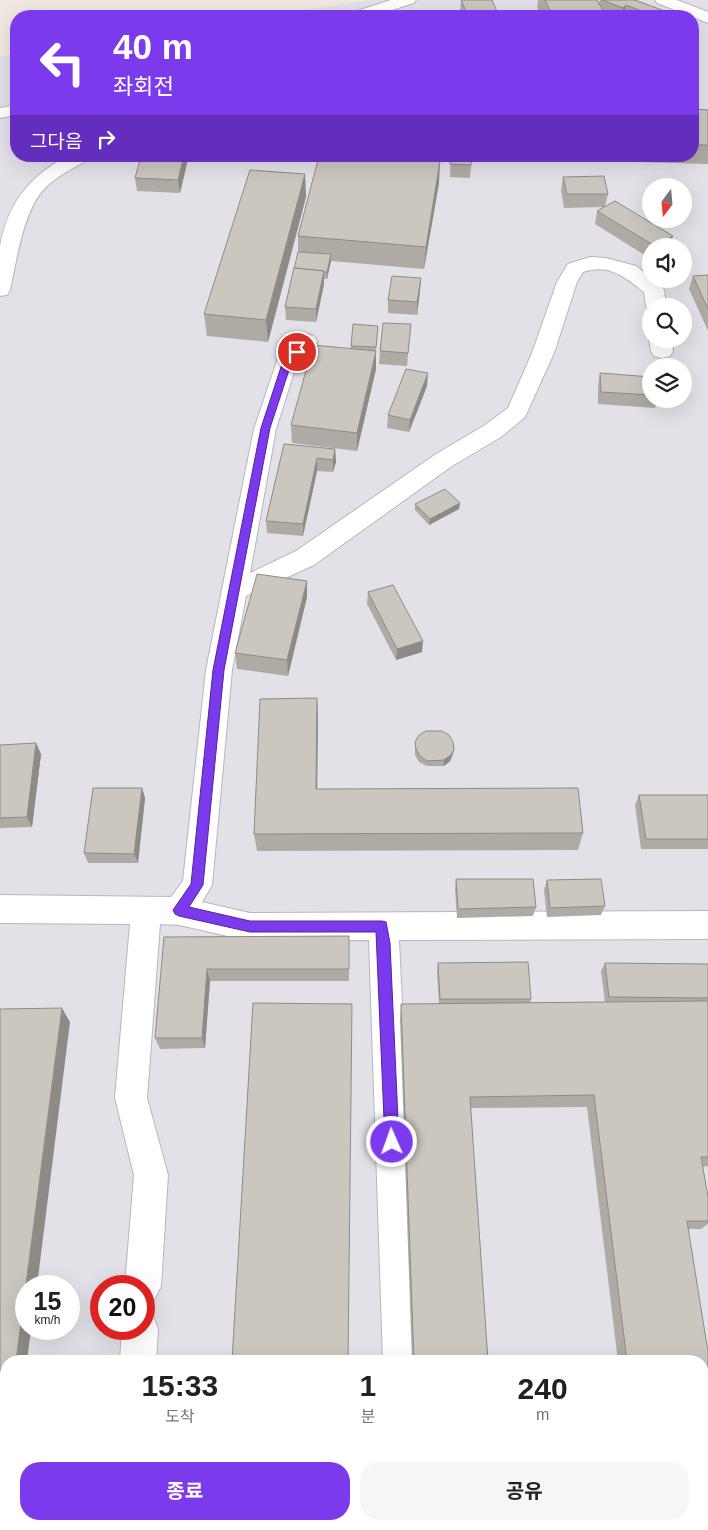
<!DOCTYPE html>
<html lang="ko">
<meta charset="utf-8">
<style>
body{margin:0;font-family:Helvetica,"Noto Sans KR",sans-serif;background:#f6f6f6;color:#202124;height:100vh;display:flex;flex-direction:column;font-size:19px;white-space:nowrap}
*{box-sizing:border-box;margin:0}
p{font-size:16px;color:#757577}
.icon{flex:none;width:28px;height:28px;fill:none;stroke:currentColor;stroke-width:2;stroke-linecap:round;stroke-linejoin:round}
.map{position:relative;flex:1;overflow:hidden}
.sheet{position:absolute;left:0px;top:1355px;width:709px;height:175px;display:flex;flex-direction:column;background:#fff;border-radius:20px 20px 0 0;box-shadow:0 5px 20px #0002}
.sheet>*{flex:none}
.guide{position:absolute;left:10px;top:10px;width:689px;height:152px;border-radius:20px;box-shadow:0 5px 20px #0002;background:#7c3aed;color:#fff;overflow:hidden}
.needle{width:32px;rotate:196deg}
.controls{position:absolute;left:642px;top:178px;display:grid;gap:10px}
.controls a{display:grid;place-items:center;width:50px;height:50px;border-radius:50%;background:#fff;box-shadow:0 5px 20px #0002;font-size:25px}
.speed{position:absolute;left:15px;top:1275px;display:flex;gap:10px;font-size:25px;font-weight:700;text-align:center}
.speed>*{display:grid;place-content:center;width:65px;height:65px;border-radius:50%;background:#fff;box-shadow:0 5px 20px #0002;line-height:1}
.speed small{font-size:12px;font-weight:400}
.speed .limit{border:8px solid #d22;background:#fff;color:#111}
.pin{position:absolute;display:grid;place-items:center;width:42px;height:42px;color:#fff;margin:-21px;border:2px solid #fff;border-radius:50%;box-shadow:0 1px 5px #0007}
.me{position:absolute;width:55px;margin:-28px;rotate:358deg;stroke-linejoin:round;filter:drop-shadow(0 0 4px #0008)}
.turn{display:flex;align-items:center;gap:18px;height:105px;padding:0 20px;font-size:22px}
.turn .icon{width:65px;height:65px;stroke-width:2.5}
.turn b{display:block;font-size:35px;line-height:42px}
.then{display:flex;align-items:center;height:48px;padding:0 20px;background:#0003;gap:10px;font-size:19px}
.eta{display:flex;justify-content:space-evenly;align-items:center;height:85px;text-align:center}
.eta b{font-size:30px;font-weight:700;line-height:35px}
.primary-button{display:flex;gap:10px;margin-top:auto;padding:10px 20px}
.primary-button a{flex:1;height:58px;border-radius:20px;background:#7c3aed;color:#fff;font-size:20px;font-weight:700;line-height:58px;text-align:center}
.primary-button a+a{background:#f6f6f6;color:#202124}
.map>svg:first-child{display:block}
.industrial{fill:#e3e1e8;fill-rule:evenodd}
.pier{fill:#efe9e1}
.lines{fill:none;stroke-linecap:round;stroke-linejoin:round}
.minor-casing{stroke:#b4b7c1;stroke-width:2}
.minor{fill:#fff;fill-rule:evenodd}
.wall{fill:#afaba4}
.shaded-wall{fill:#8e8b86}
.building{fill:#cbc7bf;stroke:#8e8b86}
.route{fill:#7c3aed;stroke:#51269a}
</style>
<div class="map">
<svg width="708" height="1530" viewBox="0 0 708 1530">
<rect width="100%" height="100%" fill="#efe9e1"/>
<path class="industrial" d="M370,0H708V1530H0V56L16,54V156H692V16H263ZM651,186H684V219H651ZM651,246H684V279H651ZM651,306H684V339H651ZM651,366H684V399H651ZM26,1286H69V1329H26ZM101,1286H144V1329H101ZM6,1361H702V1524H6Z"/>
<path class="pier" d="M99,0H370L263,16H16V54L0,56V14Z"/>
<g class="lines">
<defs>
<g id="minor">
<path d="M391,0H416L414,3L373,16H349L351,13Z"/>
<path d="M655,0H677L708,12V23L657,3Z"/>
<path d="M16,105V115L0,118V108Z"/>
<path d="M67,156H90L88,160C73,168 57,176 45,188C23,211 17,259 10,290L7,295L0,296C0,280 0,262 0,246C8,203 29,177 67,156Z"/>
<path d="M590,257L606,258L636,266L661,285L664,290L666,306H651V311H649L646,306L644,292C625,277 609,263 583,272L577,282L554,353L525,417L501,437L452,466L314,565L246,596L232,670L212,885L202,902L250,913L708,911V939L399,940L419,1361H383L369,940L250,941L179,925L160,924L147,1098L168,1175L161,1286L155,1298L144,1303V1286H125L134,1175L115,1098L130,924L0,923V895L171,897L183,881L206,670L254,429L278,358L300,336L307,334L314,336L318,341L296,366L276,429L250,573L296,551L436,454L485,425L508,408L532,353L557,282L568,264Z"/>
<path d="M651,336V339H670L673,351L670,356L662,358L654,356L651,351L649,339Z"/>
<path d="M144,1313L153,1316L158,1329L156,1361H120L122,1329H144Z"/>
<rect x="702" y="1409" width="6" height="38"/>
<rect x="107" y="1524" width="38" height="6"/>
</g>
</defs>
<use href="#minor" class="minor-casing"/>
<use href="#minor" class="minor"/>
</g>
<g class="wall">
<path d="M461,0L499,16H461L460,13Z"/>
<path d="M538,0H597L599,3L600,0H635L678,16H609L606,15V16H542L537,8Z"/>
<path d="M692,109L708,110V164L635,162L634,156H692Z"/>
<path d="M141,156H187L188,159L180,193L137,191L135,178Z"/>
<path d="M451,156H472L470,178L450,177Z"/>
<path d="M305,174L306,197L268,342L207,336L204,314Z"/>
<path d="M563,177L608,194L605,206L670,246H651V259L595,224L597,211L604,207L564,208L561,190Z"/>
<path d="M439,183L424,269L331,261L327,279H324V284L316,322L286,320L285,307L298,252V236Z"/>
<path d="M708,275V331L689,289L693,276Z"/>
<path d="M421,278L420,291L417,315L388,313V300Z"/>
<path d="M411,324L407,366L379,364L380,351Z"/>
<path d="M378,326L376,351V369L357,451L292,443L291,425L351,349V346Z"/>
<path d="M600,373L651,377V399H658L655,408L598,404V386Z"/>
<path d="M427,386L409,432L387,428L388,415Z"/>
<path d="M284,444L335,449L336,462L333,472L317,471L303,536L267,533L266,521Z"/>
<path d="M460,503L459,509L429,525L415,510V504Z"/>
<path d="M368,592L422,652L396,660L367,604Z"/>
<path d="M307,597L288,676L237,669L235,653Z"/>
<path d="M317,698L318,717L317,789L583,833L578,850L257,851L254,834Z"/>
<path d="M415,742L454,749L453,754L450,761L444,766H427L419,762L415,755Z"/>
<path d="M36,743L41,754L32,827L0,828V745Z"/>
<path d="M142,788L145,798L138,863H88L84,853Z"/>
<path d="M639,795H708V849H641L635,805Z"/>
<path d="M456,879L536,907L533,916L457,918L455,889Z"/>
<path d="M547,880L605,906L601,915L547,917L544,890Z"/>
<path d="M349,936V981H210L205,1048L160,1049L155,1038L164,937Z"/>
<path d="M438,963L531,999L530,1003L605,1002L601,971L605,963L708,964V1166L703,1167L708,1197V1224L701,1229H688L702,1361H618L587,1107L470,1108L488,1361H412L400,1018L401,1004H439L437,971Z"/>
</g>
<g class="shaded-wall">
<path d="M626,5L624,16H621L623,8Z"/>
<path d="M184,156H187L188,159L180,193L178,180Z"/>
<path d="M440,161L439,183L424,269L426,247Z"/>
<path d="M305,174L306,197L268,342L266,320Z"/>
<path d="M673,236L670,246H655Z"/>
<path d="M331,254V261L327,279V272Z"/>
<path d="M324,271V284L316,322V309Z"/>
<path d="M421,278L420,291L417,315V302Z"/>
<path d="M378,326L376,352V351V369L357,451V433L376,353Z"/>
<path d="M428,373L427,386L409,432L410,420Z"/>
<path d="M335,449L336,462L333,472V460Z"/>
<path d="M317,458V471L303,536V524Z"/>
<path d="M460,503L459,509L429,525L430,519Z"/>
<path d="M307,581V597L288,676L287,660Z"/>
<path d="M423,641L422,652L396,660L397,649Z"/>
<path d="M317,698L318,717L317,807L316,789Z"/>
<path d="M36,743L41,754L32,827L27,817Z"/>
<path d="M454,749L453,754L450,761L444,766V760Z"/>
<path d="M142,788L145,798L138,863L134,854Z"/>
<path d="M207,969L210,981L205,1048L202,1038Z"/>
<path d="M62,1008L70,1022L37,1286H26V1329H31L27,1361H16Z"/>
<path d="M6,1435V1524H7L6,1530H0V1484Z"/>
</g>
<g class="building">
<path d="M461,0H492L499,16H468Z"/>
<path d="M545,0H597L606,16H553Z"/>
<path d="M602,0H635L678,16H654L626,5L623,8Z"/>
<path d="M692,109L708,110V145H692Z"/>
<path d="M141,156H184L178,180L135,178Z"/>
<path d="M319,156H383L440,161L426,247L298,236Z"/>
<path d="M451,156H472L471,165L450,164Z"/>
<path d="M250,170L305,174L266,320L204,314Z"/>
<path d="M604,176L608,194H567L563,177Z"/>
<path d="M615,201L673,236L655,246L597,211Z"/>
<path d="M298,252L331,254L327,272H323L324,271L294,268V269Z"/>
<path d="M294,268L324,271L316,309L285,307Z"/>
<path d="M708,275V309L693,276Z"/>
<path d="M392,276L421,278L417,302L388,300Z"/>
<path d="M383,323L411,324L408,353L380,351Z"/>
<path d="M353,324L378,326L376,347L351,346Z"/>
<path d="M313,345L376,351L357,433L291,425Z"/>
<path d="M406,369L428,373L410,420L388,415Z"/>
<path d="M600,373L651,377V395L601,392Z"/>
<path d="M284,444L335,449L333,460L317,458L303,524L266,521Z"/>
<path d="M445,489L460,503L430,519L415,504Z"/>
<path d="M257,574L307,581L287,660L235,653Z"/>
<path d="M393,585L423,641L397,649L368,592Z"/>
<path d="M317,698L316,789L578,788L583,833L254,834L260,699Z"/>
<path d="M426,731H442L449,735L453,742L454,749L451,755L444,760L427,761L420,756L416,749L415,742L419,735Z"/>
<path d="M36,743L27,817L0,818V745Z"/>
<path d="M93,788H142L134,854L84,853Z"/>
<path d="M639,795H708V839H646Z"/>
<path d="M456,879H533L536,907L458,909Z"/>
<path d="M601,879L605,906L550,908L547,880Z"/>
<path d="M349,936V969H207L202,1038H155L164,937Z"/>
<path d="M528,962L531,999H440L438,963Z"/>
<path d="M605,963L708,964V998L609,997Z"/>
<path d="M708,1001V1157H701L708,1197V1221H687L708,1352V1370H702V1361H627L594,1095L470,1097L488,1361H414L401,1004Z"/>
<path d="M253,1003L352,1004L348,1361H232Z"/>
<path d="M62,1008L16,1361H6V1435L0,1484V1009Z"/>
</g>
<path class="route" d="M297,349L301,352L291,364L270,428L224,670L203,885L189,907L250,921H382L386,922L390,943L399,1142L397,1147L392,1149L387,1147L385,1142L376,932H250L179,916L175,914L173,910L191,884L213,670L261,428L282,364L293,350Z"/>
</svg>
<div class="controls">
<a><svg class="needle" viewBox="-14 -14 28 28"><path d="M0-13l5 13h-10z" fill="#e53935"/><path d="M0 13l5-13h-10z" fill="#757577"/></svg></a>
<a><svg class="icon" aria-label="sound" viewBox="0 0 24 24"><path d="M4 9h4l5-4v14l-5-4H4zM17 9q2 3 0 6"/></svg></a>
<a><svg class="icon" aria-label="search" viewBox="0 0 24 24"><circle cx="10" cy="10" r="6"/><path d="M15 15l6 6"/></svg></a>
<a><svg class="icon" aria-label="layers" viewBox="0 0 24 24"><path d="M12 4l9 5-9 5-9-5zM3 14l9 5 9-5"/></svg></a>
</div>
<div class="speed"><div>15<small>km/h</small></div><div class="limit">20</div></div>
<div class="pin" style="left:297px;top:352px;background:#d93025"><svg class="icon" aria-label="arrive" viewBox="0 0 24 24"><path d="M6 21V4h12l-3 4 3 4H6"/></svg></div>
<svg class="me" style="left:392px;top:1142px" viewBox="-20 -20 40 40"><circle r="17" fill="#7c3aed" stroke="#fff" stroke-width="3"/><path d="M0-11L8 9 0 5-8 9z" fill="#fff"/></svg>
<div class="guide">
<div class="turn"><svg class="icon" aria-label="left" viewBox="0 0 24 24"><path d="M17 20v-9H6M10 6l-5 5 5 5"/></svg><div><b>40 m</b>좌회전</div></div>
<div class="then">그다음<svg class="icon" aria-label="right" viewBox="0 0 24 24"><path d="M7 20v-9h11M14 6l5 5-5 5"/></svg></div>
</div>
<section class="sheet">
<div class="eta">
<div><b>15:33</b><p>도착</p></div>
<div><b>1</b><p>분</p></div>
<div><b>240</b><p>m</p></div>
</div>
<div class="primary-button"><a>종료</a><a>공유</a></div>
</section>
</div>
